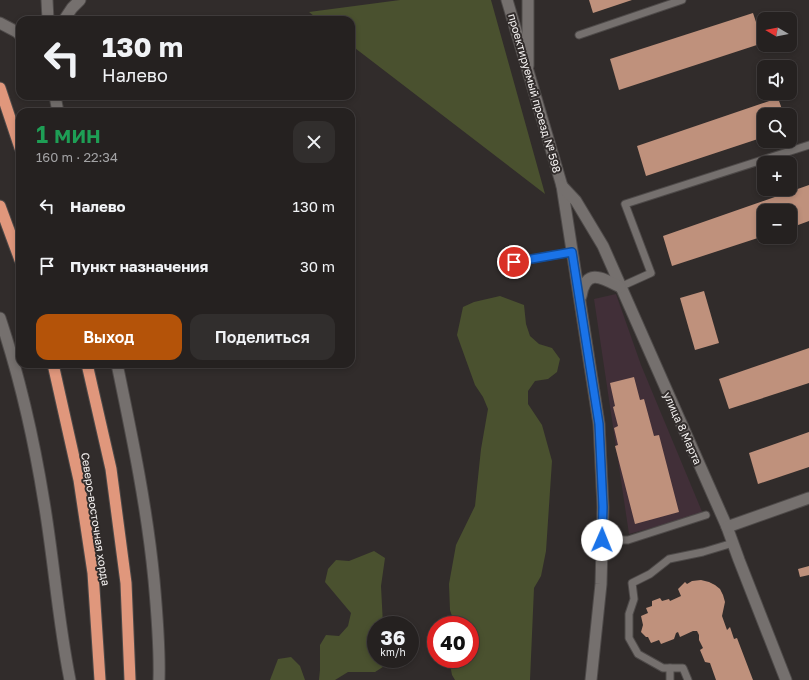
<!DOCTYPE html>
<html lang="ru">
<meta charset="utf-8">
<style>
body{margin:0;font-family:"Golos Text",sans-serif;background:#312e2d;color:#f1f3f6;height:100vh;display:flex;flex-direction:column;font-size:15px;white-space:nowrap}
*{box-sizing:border-box;margin:0}
p{font-size:13px;color:#a3a3a5}
.icon{flex:none;width:22px;height:22px;fill:none;stroke:currentColor;stroke-width:2;stroke-linecap:round;stroke-linejoin:round}
.map{position:relative;flex:1;overflow:hidden}
.sheet{position:absolute;left:16px;top:108px;width:339px;height:260px;display:flex;flex-direction:column;background:#252120;border-radius:12px;box-shadow:0 2px 6px #0003,0 0 0 1px #423e3e}
.sheet>*{flex:none}
.guide{position:absolute;left:16px;top:16px;width:339px;height:84px;border-radius:12px;box-shadow:0 2px 6px #0003,0 0 0 1px #423e3e;background:#252120;color:#f1f3f6;overflow:hidden}
.needle{width:26px;rotate:280deg}
.controls{position:absolute;left:757px;top:12px;display:grid;gap:8px}
.controls a{display:grid;place-items:center;width:40px;height:40px;border-radius:8px;background:#252120;box-shadow:0 2px 6px #0003,0 0 0 1px #423e3e;font-size:20px}
.speed{position:absolute;left:367px;top:616px;display:flex;gap:8px;font-size:20px;font-weight:700;text-align:center}
.speed>*{display:grid;place-content:center;width:52px;height:52px;border-radius:50%;background:#252120;box-shadow:0 2px 6px #0003,0 0 0 1px #423e3e;line-height:1}
.speed small{font-size:10px;font-weight:400}
.speed .limit{border:6px solid #d22;background:#fff;color:#111}
.pin{position:absolute;display:grid;place-items:center;width:34px;height:34px;color:#fff;margin:-17px;border:2px solid #fff;border-radius:50%;box-shadow:0 1px 4px #0007}
.me{position:absolute;width:44px;margin:-22px;rotate:1deg;stroke-linejoin:round;filter:drop-shadow(0 0 3px #0008)}
.turn{display:flex;align-items:center;gap:14px;height:84px;padding:0 20px;font-size:18px}
.turn .icon{width:52px;height:52px;stroke-width:2.5}
.turn b{display:block;font-size:28px;line-height:34px}
.round{display:grid;place-items:center;flex:none;width:42px;height:42px;border-radius:12px;background:#312e2d}
.overview{display:flex;align-items:center;justify-content:space-between;height:68px;padding:0 20px}
h1{font-size:24px;font-weight:600;line-height:30px;color:#1e9e55}
.primary-button{display:flex;gap:8px;margin-top:auto;padding:8px 20px}
.primary-button a{flex:1;height:46px;border-radius:12px;background:#b45309;color:#fff;font-size:16px;font-weight:600;line-height:46px;text-align:center}
.primary-button a+a{background:#312e2d;color:#f1f3f6}
ul{padding:0;list-style:none}
li{display:flex;align-items:center;gap:12px;height:60px;padding:0 20px}
li div{flex:1}
li b{display:block;font-size:15px}
li em{font-style:normal}
.map>svg:first-child{display:block}
.commercial{fill:#412f38}
.green{fill:#4a512f}
.building{fill:#bf917c}
.lines{fill:none;stroke-linecap:round;stroke-linejoin:round}
.service-casing{stroke:#4e4a49;stroke-width:9}
.minor-casing{stroke:#4e4a49;stroke-width:13}
.tertiary-casing{stroke:#4e4a49;stroke-width:13}
.trunk-casing{stroke:#4e4a49;stroke-width:13}
.service{stroke:#75706e;stroke-width:7}
.minor{stroke:#75706e;stroke-width:11}
.tertiary{stroke:#75706e;stroke-width:11}
.trunk{stroke:#e0977c;stroke-width:11}
.route-casing{stroke:#114b97;stroke-width:10}
.route{stroke:#1a73e8;stroke-width:7}
.labels{text-anchor:middle;dominant-baseline:central;stroke-width:4;stroke-linejoin:round;paint-order:stroke}
.street-label{font-size:11px;fill:#f6f3f2;stroke:#312c2b}
</style>
<div class="map">
<svg width="809" height="680" viewBox="0 0 809 680">
<rect width="100%" height="100%" fill="#312c2b"/>
<path class="commercial" d="M616,294L641,365L703,514L629,534L594,299Z"/>
<g class="green">
<path d="M400,0H491L545,194L351,45V20H319L309,12Z"/>
<path d="M500,296L524,305L526,324L530,336L539,344L552,348L560,359L557,372L548,379L535,381L528,391V404L542,425L552,461L546,551L541,576L534,588L530,680H455L452,675L449,659H470V625H453L454,622L450,610L449,584L456,545L475,506L481,449L488,409L483,397L475,385L457,335L463,307L474,302Z"/>
<path d="M374,551L385,558L381,586L383,625H376V659H386V665L375,672H348L335,680H319L320,670V645L326,635L339,636L348,626L351,613L325,582L328,569L336,560L349,561Z"/>
<path d="M291,657L300,666L305,680H270L278,659Z"/>
</g>
<g class="building">
<path d="M589,0H632L593,13Z"/>
<path d="M753,13L763,43L619,90L610,59Z"/>
<path d="M778,98L784,115H764V137L646,176L637,146Z"/>
<path d="M809,185V221L790,228V211H764V236L672,266L663,236Z"/>
<path d="M704,291L719,343L695,350L680,298Z"/>
<path d="M809,348V383L729,409L719,379Z"/>
<path d="M634,377L640,400L644,399L654,436L659,435L679,512L635,524L615,446L618,445L614,428L618,426L613,407L615,406L610,383Z"/>
<path d="M809,432V467L758,484L749,453Z"/>
<path d="M809,566V575L800,577L798,569Z"/>
<path d="M701,580L709,582L715,585L720,589L723,595L725,602L722,616L727,630L730,627L734,639L737,638L753,680H716L710,663L705,662L700,650L703,648L699,640V635L697,631H693L680,637L678,632L676,633L674,639L661,644L659,640L651,643L648,637H646L641,632L643,625L641,616L648,613L646,608L652,606V601L660,598L662,601L669,599L670,601L681,596L678,589L685,582L687,584L692,581Z"/>
</g>
<g class="lines">
<defs>
<g id="service">
<path d="M579,35L682,0"/>
<path d="M503,264L572,252"/>
<path d="M620,287L651,273L625,204L809,145"/>
<path d="M602,540H628L706,515"/>
<path d="M670,680V668"/>
<path d="M688,680L683,668H663L638,654L629,638V614L634,599L632,583L650,574L669,559L703,552L733,543"/>
</g>
<path id="minor" d="M528,66V0"/>
<g id="tertiary">
<path d="M47,0L48,20"/>
<path d="M507,0L562,186L599,424L603,507L601,584L591,680"/>
<path d="M64,20L72,8L80,0"/>
<path d="M0,23L17,32L20,35"/>
<path d="M55,96L58,112"/>
<path d="M562,186L576,201L603,246L727,527L739,560L786,680"/>
<path d="M581,296C586,268 601,277 620,287"/>
<path d="M0,318C20,378 34,440 44,502C54,561 58,621 70,680"/>
<path d="M117,364C132,436 147,507 154,580C157,613 160,647 159,680"/>
<path d="M727,527L809,498"/>
</g>
<g id="trunk">
<path d="M0,88L20,148"/>
<path d="M0,206L20,260"/>
<path d="M53,364L79,480L93,573L100,680"/>
<path d="M87,364L111,469L126,583L130,680"/>
</g>
</defs>
<use href="#service" class="service-casing"/>
<use href="#minor" class="minor-casing"/>
<use href="#tertiary" class="tertiary-casing"/>
<use href="#trunk" class="trunk-casing"/>
<use href="#service" class="service"/>
<use href="#minor" class="minor"/>
<use href="#tertiary" class="tertiary"/>
<use href="#trunk" class="trunk"/>
</g>
<g class="lines">
<defs>
<path id="route" d="M514,262L572,252L599,424L603,507L602,540"/>
</defs>
<use href="#route" class="route-casing"/>
<use href="#route" class="route"/>
</g>
<g class="labels">
<g class="street-label">
<text transform="translate(535 93) rotate(74)">проектируемый проезд № 598</text>
<text transform="translate(683 428) rotate(66)">улица 8 Марта</text>
<text transform="translate(96 519) rotate(81)">Северо-восточная хорда</text>
</g>
</g>
</svg>
<div class="controls">
<a><svg class="needle" viewBox="-14 -14 28 28"><path d="M0-13l5 13h-10z" fill="#e53935"/><path d="M0 13l5-13h-10z" fill="#a3a3a5"/></svg></a>
<a><svg class="icon" aria-label="sound" viewBox="0 0 24 24"><path d="M4 9h4l5-4v14l-5-4H4zM17 9q2 3 0 6"/></svg></a>
<a><svg class="icon" aria-label="search" viewBox="0 0 24 24"><circle cx="10" cy="10" r="6"/><path d="M15 15l6 6"/></svg></a>
<a>+</a>
<a>−</a>
</div>
<div class="speed"><div>36<small>km/h</small></div><div class="limit">40</div></div>
<div class="pin" style="left:514px;top:262px;background:#d93025"><svg class="icon" aria-label="arrive" viewBox="0 0 24 24"><path d="M6 21V4h12l-3 4 3 4H6"/></svg></div>
<svg class="me" style="left:602px;top:540px" viewBox="-20 -20 40 40"><circle r="19" fill="#fff"/><path d="M0-13L10 11 0 6-10 11z" fill="#1a73e8"/></svg>
<div class="guide">
<div class="turn"><svg class="icon" aria-label="left" viewBox="0 0 24 24"><path d="M17 20v-9H6M10 6l-5 5 5 5"/></svg><div><b>130 m</b>Налево</div></div>
</div>
<section class="sheet">
<div class="overview"><div><h1>1 мин</h1><p>160 m · 22:34</p></div><a class="round"><svg class="icon" aria-label="close" viewBox="0 0 24 24"><path d="M6 6l12 12M18 6L6 18"/></svg></a></div>
<ul>
<li><svg class="icon" aria-label="left" viewBox="0 0 24 24"><path d="M17 20v-9H6M10 6l-5 5 5 5"/></svg><div><b>Налево</b></div><em>130 m</em></li>
<li><svg class="icon" aria-label="arrive" viewBox="0 0 24 24"><path d="M6 21V4h12l-3 4 3 4H6"/></svg><div><b>Пункт назначения</b></div><em>30 m</em></li>
</ul>
<div class="primary-button"><a>Выход</a><a>Поделиться</a></div>
</section>
</div>
